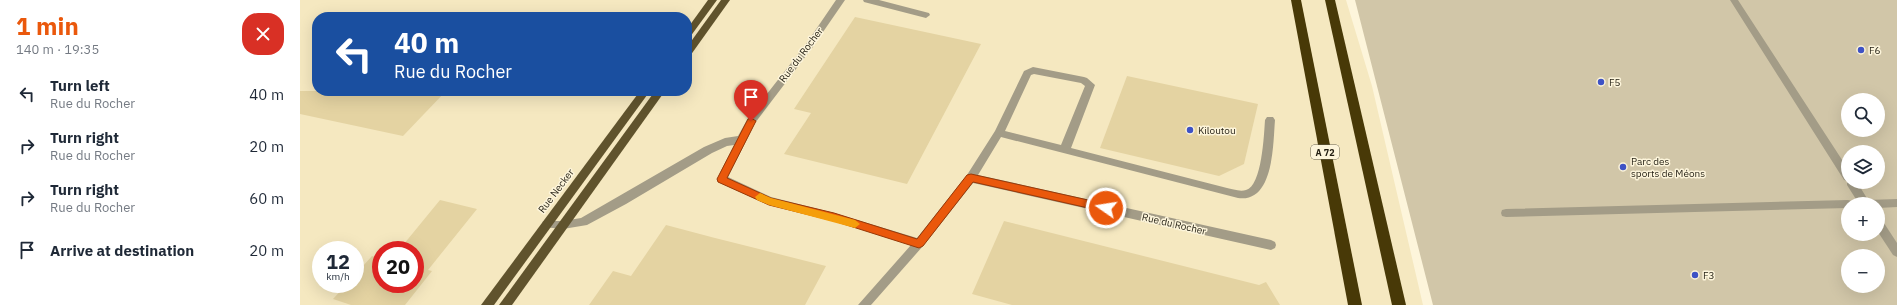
<!DOCTYPE html>
<meta charset="utf-8">
<style>
body{margin:0;font-family:"IBM Plex Sans",sans-serif;background:#f2f2f3;color:#1f2937;height:100vh;display:flex;flex-direction:column;font-size:15px;white-space:nowrap}
*{box-sizing:border-box;margin:0}
p{font-size:13px;color:#747a83}
.icon{flex:none;width:22px;height:22px;fill:none;stroke:currentColor;stroke-width:2;stroke-linecap:round;stroke-linejoin:round}
.map{position:relative;flex:1;overflow:hidden}
.details{display:flex;flex-direction:column;background:#fff;width:300px}
.details>*{flex:none}
.top-card{position:absolute;left:12px;top:12px;width:380px;height:84px;border-radius:16px;box-shadow:0 4px 16px #0002;background:#1a4fa0;color:#fff;overflow:hidden}
.buttons{position:absolute;left:1541px;top:93px;display:grid;gap:8px}
.buttons a{display:grid;place-items:center;width:44px;height:44px;border-radius:50%;background:#fff;box-shadow:0 4px 16px #0002;font-size:20px}
.speed{position:absolute;left:12px;top:241px;display:flex;gap:8px;font-size:20px;font-weight:700;text-align:center}
.speed>*{display:grid;place-content:center;width:52px;height:52px;border-radius:50%;background:#fff;box-shadow:0 4px 16px #0002;line-height:1}
.speed small{font-size:10px;font-weight:400}
.speed .limit{border:6px solid #d22;background:#fff;color:#111}
.pin{position:absolute;display:grid;place-items:center;width:34px;height:34px;color:#fff;margin:-41px -17px;border-radius:50% 50% 50% 0;rotate:-45deg;box-shadow:0 0 4px #0007}
.pin .icon{rotate:45deg}
.me{position:absolute;width:44px;margin:-22px;rotate:283deg;stroke-linejoin:round;filter:drop-shadow(0 0 3px #0008)}
.turn{display:flex;align-items:center;gap:14px;height:84px;padding:0 16px;font-size:18px}
.turn .icon{width:52px;height:52px;stroke-width:2.5}
.turn b{display:block;font-size:28px;line-height:34px}
.round{display:grid;place-items:center;flex:none;width:42px;height:42px;border-radius:16px;background:#f2f2f3}
.head{display:flex;align-items:center;justify-content:space-between;height:68px;padding:0 16px}
h1{font-size:24px;font-weight:700;line-height:30px;color:#ea580c}
ul{padding:0;list-style:none}
li{display:flex;align-items:center;gap:12px;height:52px;padding:0 16px}
li div{flex:1}
li b{display:block;font-size:15px}
li em{font-style:normal}
main{display:flex;flex:1;min-height:0}
.map>svg:first-child{display:block}
.built{fill:#f5e8c0;fill-rule:evenodd}
.green{fill:#d1c6a8;fill-rule:evenodd}
.building{fill:#e4d3a2}
.lines{fill:none;stroke-linecap:round;stroke-linejoin:round}
.minor{fill:#a39c87;fill-rule:evenodd}
.major{fill:#60532d;fill-rule:evenodd}
.highway{fill:#483907;fill-rule:evenodd}
.route{fill:#ea580c;stroke:#983908}
.slow{fill:#f59e0b}
.poi-dot{fill:#3e52c5;stroke:#fdf5db;stroke-width:1.5}
.labels{text-anchor:middle;dominant-baseline:central;stroke-width:3;stroke-linejoin:round;paint-order:stroke}
.shield{fill:#fdf5db;stroke:#635e4e;stroke-width:1}
.shield-label{font-size:9px;font-weight:bold;fill:#211d11}
.poi-label{font-size:10px;fill:#211d11;stroke:#fdf5db;text-anchor:start}
.street-label{font-size:10px;fill:#211d11;stroke:#fdf5db}
</style>
<main>
<section class="details">
<div class="head"><div><h1>1 min</h1><p>140 m · 19:35</p></div><a class="round" style="background:#d93025;color:#fff"><svg class="icon" aria-label="close" viewBox="0 0 24 24"><path d="M6 6l12 12M18 6L6 18"/></svg></a></div>
<ul>
<li><svg class="icon" aria-label="left" viewBox="0 0 24 24"><path d="M17 20v-9H6M10 6l-5 5 5 5"/></svg><div><b>Turn left</b><p>Rue du Rocher</p></div><em>40 m</em></li>
<li><svg class="icon" aria-label="right" viewBox="0 0 24 24"><path d="M7 20v-9h11M14 6l5 5-5 5"/></svg><div><b>Turn right</b><p>Rue du Rocher</p></div><em>20 m</em></li>
<li><svg class="icon" aria-label="right" viewBox="0 0 24 24"><path d="M7 20v-9h11M14 6l5 5-5 5"/></svg><div><b>Turn right</b><p>Rue du Rocher</p></div><em>60 m</em></li>
<li><svg class="icon" aria-label="arrive" viewBox="0 0 24 24"><path d="M6 21V4h12l-3 4 3 4H6"/></svg><div><b>Arrive at destination</b></div><em>20 m</em></li>
</ul>
</section>
<div class="map">
<svg width="1597" height="305" viewBox="0 0 1597 305">
<rect width="100%" height="100%" fill="#fdf5db"/>
<path class="built" d="M0,0H1046L1072,86L1123,305H0ZM17,17H387V91H17ZM21,250H55V284H21ZM81,250H115V284H81Z"/>
<path class="green" d="M1055,0H1597V305H1133ZM1548,100H1578V130H1548ZM1548,152H1578V182H1548ZM1548,204H1578V234H1548ZM1548,256H1578V286H1548Z"/>
<g class="building">
<path d="M555,17L681,44L607,184L484,154L511,113L494,109Z"/>
<path d="M827,76L958,104L944,164L919,176L800,148Z"/>
<path d="M0,91H146L103,136L0,114Z"/>
<path d="M140,200L177,209L128,270L132,271L105,305H51L33,299L47,284H55V275L72,256L81,259V284H115V250H99Z"/>
<path d="M704,221L959,285L966,282L980,305H712L672,294Z"/>
<path d="M366,225L415,238L526,266L505,305H289L313,271L331,276Z"/>
</g>
<g class="lines">
<g class="minor">
<path d="M536,0H545L512,48L455,123L428,177L471,197L534,213L617,238L667,175L695,131L724,71L733,67L784,77L787,78L795,85L771,148L927,188C932,189 940,192 946,190C962,186 964,134 965,120L967,117H973L975,120C973,144 974,203 938,198L701,137L678,175L971,240L975,242L976,245L975,248L971,250L673,183L623,246L571,305H558L611,245L534,221L469,205L418,182L417,179L434,145L427,146L412,153L326,204L287,225L263,229L243,227L242,224L243,221H263L281,218L404,147L425,138L438,136L448,118L506,44ZM734,74L781,83L785,86L761,145L705,131L731,75Z"/>
<path d="M563,0H579L629,13L630,15L626,18L564,2Z"/>
<path d="M1430,0H1438L1548,169V182H1557L1568,200L1597,199V207L1578,208V204H1559L1547,185V181L1544,180Z"/>
<path d="M1548,200L1552,201L1553,204H1548V208L1206,217L1202,216L1201,213L1202,210L1206,209Z"/>
<path d="M1578,219L1582,220L1597,243V257L1593,255L1578,232Z"/>
</g>
<g class="major">
<path d="M408,0H417L390,37L387,38V29Z"/>
<path d="M421,0H430L390,56L387,57V47Z"/>
<path d="M340,91H350L194,305H181Z"/>
<path d="M355,91H365L212,305H199Z"/>
</g>
<g class="highway">
<path d="M991,0H1001L1062,305H1048Z"/>
<path d="M1025,0H1035L1106,305H1092Z"/>
</g>
</g>
<path class="route" d="M451,118L456,121L427,178L471,198L534,213L617,239L667,175L671,174L806,204L810,208L806,212L673,182L623,246L619,248L534,221L469,205L418,182L417,179L448,119Z"/>
<path class="slow" d="M460,193L471,198L555,220L560,224L555,228L469,205L457,200L455,197Z"/>
<g class="poi-dot">
<circle cx="1561" cy="50" r="4"/>
<circle cx="1301" cy="82" r="4"/>
<circle cx="890" cy="130" r="4"/>
<circle cx="1323" cy="167" r="4"/>
<circle cx="1395" cy="275" r="4"/>
</g>
<g class="labels">
<rect class="shield" x="1011" y="145" width="28" height="14" rx="3"/>
<g class="shield-label">
<text x="1025" y="152">A 72</text>
</g>
<g class="poi-label">
<text x="1569" y="50">F6</text>
<text x="1309" y="82">F5</text>
<text x="898" y="130">Kiloutou</text>
<text x="1331" y="161">Parc des<tspan x="1331" dy="12">sports de Méons</tspan></text>
<text x="1403" y="275">F3</text>
</g>
<g class="street-label">
<text transform="translate(501 55) rotate(-53)">Rue du Rocher</text>
<text transform="translate(256 191) rotate(-53)">Rue Necker</text>
<text transform="translate(874 224) rotate(13)">Rue du Rocher</text>
</g>
</g>
</svg>
<div class="buttons">
<a><svg class="icon" aria-label="search" viewBox="0 0 24 24"><circle cx="10" cy="10" r="6"/><path d="M15 15l6 6"/></svg></a>
<a><svg class="icon" aria-label="layers" viewBox="0 0 24 24"><path d="M12 4l9 5-9 5-9-5zM3 14l9 5 9-5"/></svg></a>
<a>+</a>
<a>−</a>
</div>
<div class="speed"><div>12<small>km/h</small></div><div class="limit">20</div></div>
<div class="pin" style="left:451px;top:121px;background:#d93025"><svg class="icon" aria-label="arrive" viewBox="0 0 24 24"><path d="M6 21V4h12l-3 4 3 4H6"/></svg></div>
<svg class="me" style="left:806px;top:208px" viewBox="-20 -20 40 40"><circle r="17" fill="#ea580c" stroke="#fff" stroke-width="3"/><path d="M0-11L8 9 0 5-8 9z" fill="#fff"/></svg>
<div class="top-card">
<div class="turn"><svg class="icon" aria-label="left" viewBox="0 0 24 24"><path d="M17 20v-9H6M10 6l-5 5 5 5"/></svg><div><b>40 m</b>Rue du Rocher</div></div>
</div>
</div>
</main>
